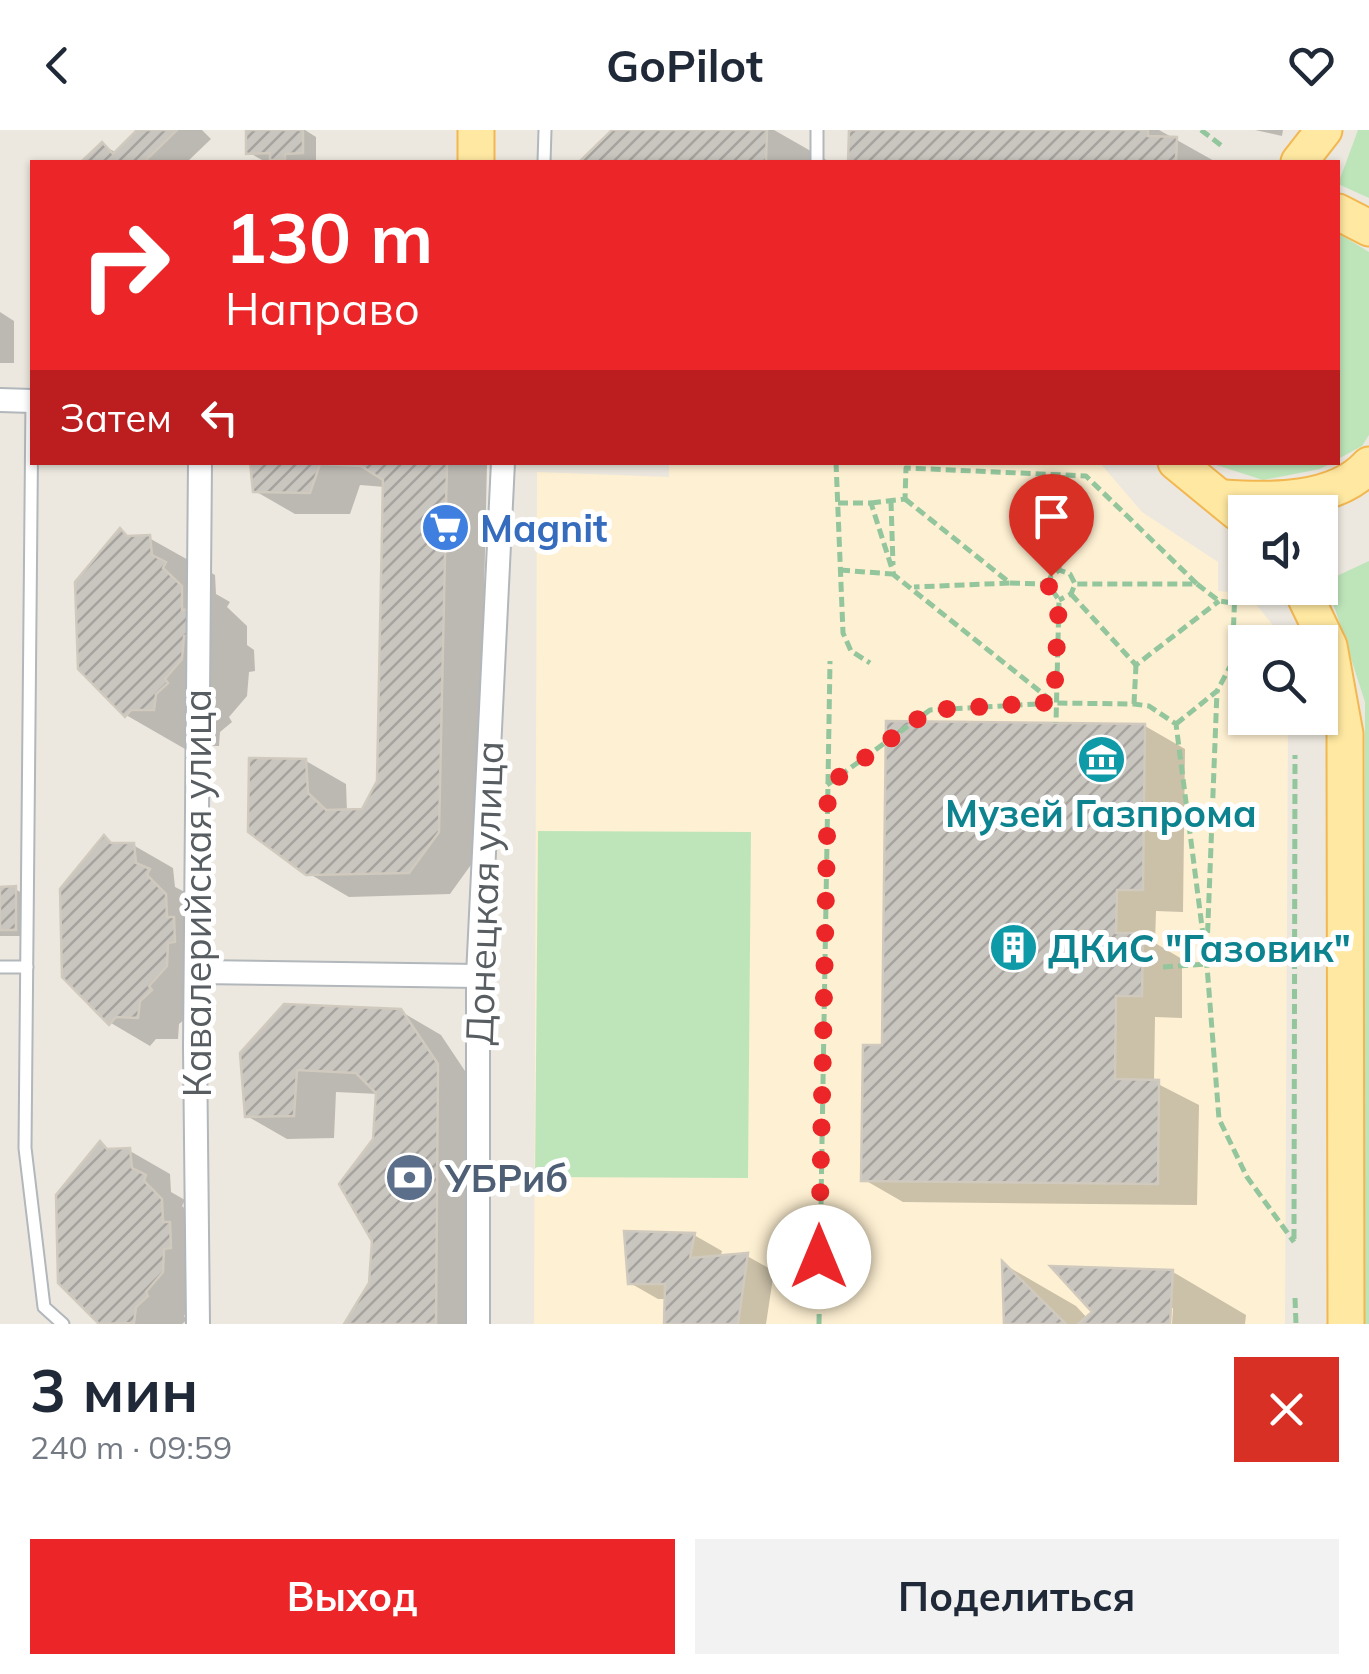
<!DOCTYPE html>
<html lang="ru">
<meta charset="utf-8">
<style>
body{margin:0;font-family:Mulish,sans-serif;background:#f2f2f3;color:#1f2937;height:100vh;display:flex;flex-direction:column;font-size:38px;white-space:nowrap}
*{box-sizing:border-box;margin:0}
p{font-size:32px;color:#747a83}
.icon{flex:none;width:55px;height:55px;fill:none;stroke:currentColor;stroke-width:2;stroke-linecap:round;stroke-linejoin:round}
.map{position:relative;height:1194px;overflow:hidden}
.sheet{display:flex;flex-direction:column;background:#fff;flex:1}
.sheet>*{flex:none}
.guide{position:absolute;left:30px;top:30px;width:1310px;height:305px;border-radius:0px;box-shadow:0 2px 8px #0004;background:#ec2628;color:#fff;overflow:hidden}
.tools{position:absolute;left:1228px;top:365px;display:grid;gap:20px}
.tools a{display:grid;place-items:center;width:110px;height:110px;border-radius:0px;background:#fff;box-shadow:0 2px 8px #0004;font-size:50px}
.pin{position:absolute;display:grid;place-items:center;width:85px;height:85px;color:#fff;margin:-102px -42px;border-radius:50% 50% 50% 0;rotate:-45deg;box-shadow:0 0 10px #0007}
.pin .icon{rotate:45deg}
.me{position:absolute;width:110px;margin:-55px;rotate:0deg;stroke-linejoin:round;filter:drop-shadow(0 0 8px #0008)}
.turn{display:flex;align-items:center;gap:35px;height:210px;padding:0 30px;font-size:45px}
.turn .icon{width:130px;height:130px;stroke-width:2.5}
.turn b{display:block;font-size:70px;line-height:85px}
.then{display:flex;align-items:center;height:95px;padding:0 30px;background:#0003;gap:20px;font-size:38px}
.round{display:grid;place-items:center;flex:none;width:105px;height:105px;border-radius:0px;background:#f2f2f3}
.headline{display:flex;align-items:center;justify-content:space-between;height:170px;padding:0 30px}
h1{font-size:60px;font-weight:700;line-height:75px}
.action{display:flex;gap:20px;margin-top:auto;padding:20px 30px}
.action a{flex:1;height:115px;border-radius:0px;background:#ec2628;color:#fff;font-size:40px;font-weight:700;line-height:115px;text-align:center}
.action a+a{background:#f2f2f3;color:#1f2937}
header{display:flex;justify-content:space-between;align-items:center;height:130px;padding:0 30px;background:#fff;font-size:45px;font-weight:700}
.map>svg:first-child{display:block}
.commercial{fill:#fef0d2}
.green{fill:#bee5ba}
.shadow{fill:#0003}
.building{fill:url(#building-hatch);stroke:#d0c9be;stroke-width:2.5}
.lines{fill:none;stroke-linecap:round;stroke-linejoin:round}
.service-casing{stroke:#b2b7bb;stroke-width:15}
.minor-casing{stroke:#b2b7bb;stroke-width:26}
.primary-casing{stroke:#f3b751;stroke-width:39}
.path{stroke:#93c69d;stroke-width:5;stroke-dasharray:10 5;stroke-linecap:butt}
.service{stroke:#fff;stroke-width:11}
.minor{stroke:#fff;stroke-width:22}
.primary{stroke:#ffe8a1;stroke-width:35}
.route{stroke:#ec2628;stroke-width:18;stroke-dasharray:0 32.4}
.labels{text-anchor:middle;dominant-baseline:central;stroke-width:10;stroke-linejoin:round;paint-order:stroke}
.shop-label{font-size:38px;font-weight:bold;fill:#366cbe;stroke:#fff;text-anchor:start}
.culture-label{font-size:38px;font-weight:bold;fill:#0d838f;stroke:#fff}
.street-label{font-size:38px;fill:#585d61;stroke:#fff}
.service-label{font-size:38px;font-weight:bold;fill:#4e5e75;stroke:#fff;text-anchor:start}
</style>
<header><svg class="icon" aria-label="back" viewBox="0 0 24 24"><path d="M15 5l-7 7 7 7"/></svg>GoPilot<svg class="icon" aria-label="heart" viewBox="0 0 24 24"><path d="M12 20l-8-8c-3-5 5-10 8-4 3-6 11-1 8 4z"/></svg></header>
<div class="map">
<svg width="1369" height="1194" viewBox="0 0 1369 1194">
<defs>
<pattern id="building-hatch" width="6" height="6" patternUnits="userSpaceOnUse" patternTransform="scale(2.5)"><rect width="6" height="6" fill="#c9c5bf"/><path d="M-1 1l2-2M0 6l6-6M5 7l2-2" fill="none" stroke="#a6a39f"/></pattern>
</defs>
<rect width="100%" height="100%" fill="#ece8df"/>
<path class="commercial" d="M669,332L1100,333L1142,382L1218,432V461L1248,464L1286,512H1245V588H1288L1285,1194H534L537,342L669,347Z"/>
<g class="green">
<path d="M1358,0H1369V68L1338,54Z"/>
<path d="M1338,103L1369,122V305L1362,316L1338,329Z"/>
<path d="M1210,333H1332L1320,339L1263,350Z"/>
<path d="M1369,431V1194H1365V572L1326,451Z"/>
<path d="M538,701L751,702L748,1048L535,1047Z"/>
</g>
<g class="shadow">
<path d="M141,0H202L211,9L187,32H84L102,15L117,23Z"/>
<path d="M248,0H305L316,7V30L297,32L262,30L248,22Z"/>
<path d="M615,0H774L830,32H582Z"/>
<path d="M852,0H1159L1216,32H851Z"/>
<path d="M1255,0H1283L1282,6Z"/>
<path d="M0,182L14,191V233H0Z"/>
<path d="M252,332L487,334L478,725L450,764L349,767L308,743L306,631L346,654L347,682H364L380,652L385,357L360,355L350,384H295L255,361Z"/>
<path d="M120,401L132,408H149L215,445L216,464L230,472L227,477L247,496V515L254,520L255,541L249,542L247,566L229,587L232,592L220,602L219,616H197L192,623L126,585Z"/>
<path d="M1145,596L1185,619L1183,782L1156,781L1155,813L1182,829V888L1155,887L1154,952L1199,975L1197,1075L903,1072L863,1049L885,918Z"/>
<path d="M105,708L116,715H133L173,738L175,757L189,764L206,808L213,812L214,834L191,884L179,894L178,909H156L150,916L111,893Z"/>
<path d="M0,759H15L29,767V806H0Z"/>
<path d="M400,881L441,905L477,959L475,1194H347L372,1154L378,964L336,962L334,1008L287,1009L247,986L242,924Z"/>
<path d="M101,1014L112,1021H130L170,1044L171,1062L185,1070L182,1076L202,1095V1114L209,1118L210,1140L204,1141L202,1165L184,1186L187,1190L182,1194H103L61,1152Z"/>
<path d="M694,1105L722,1121L720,1128L747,1126L774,1141L766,1194H666L667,1169H658L630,1153Z"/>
<path d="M1005,1135L1076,1176L1088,1189L1173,1142L1246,1185L1245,1194H1172L1173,1178H1168L1167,1194H1007Z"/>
</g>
<g class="building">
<path d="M137,0H177L144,32H81L102,12L113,24Z"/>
<path d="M246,0H303V23L285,24V30H270V23L246,24Z"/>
<path d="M612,0H767L766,32H579Z"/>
<path d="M849,0H1148V6L1177,7L1176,32H848Z"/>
<path d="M250,332H447L439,702L409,743L306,745L248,702L249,628L306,629L308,663L326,680L362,679L377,651L383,350L361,336L320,334L310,363L253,362Z"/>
<path d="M120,398L127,406L150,405L152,425L166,432L163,438L182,456V480L190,479V505L184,506L182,529L165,549L168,553L156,564L154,580H131L125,587L78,539L75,452Z"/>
<path d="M886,591L1145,594L1143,760H1117L1116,803H1143L1142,866H1116L1115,949L1159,950L1158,1054L861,1051L863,915H882Z"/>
<path d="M104,705L111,713H134L136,733L150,739L147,745L166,764L167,787H174L175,812L168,813L167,836L149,856L152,860L140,871L138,888L116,887L109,895L62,847L60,759Z"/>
<path d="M16,756V800H0V757Z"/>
<path d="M284,874L401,879L438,934L436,1194H344L369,1153L372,1111L339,1054L373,1009L376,963L356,943L297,940L294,986L245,987L240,923Z"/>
<path d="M100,1011L107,1019L130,1018L132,1038L146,1045L144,1051L162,1069L163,1092H170L171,1118L164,1119L163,1142L146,1162L148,1166L136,1177L134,1193L99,1194L58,1153L56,1065Z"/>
<path d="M624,1101L695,1103L690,1128L748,1123L738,1194H664L665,1154H628Z"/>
<path d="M1002,1131L1066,1194H1004Z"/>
<path d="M1050,1136L1173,1140L1170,1194H1078L1092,1182Z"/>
</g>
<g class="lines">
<defs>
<g id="service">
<path d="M817,0V32"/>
<path d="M544,32L545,0"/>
<path d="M32,271L25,1018L44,1177L63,1194"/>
<path d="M0,837H27"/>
</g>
<g id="minor">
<path d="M0,270L32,271"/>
<path d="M197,842L478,846"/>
<path d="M198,1194L195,917L200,332"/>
<path d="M478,1194V846L503,332"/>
</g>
<g id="primary">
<path d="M476,32V0"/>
<path d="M1299,32L1324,0"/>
<path d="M1338,82L1369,98"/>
<path d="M1176,332L1237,382"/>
<path d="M1223,368C1269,371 1335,373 1369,335"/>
<path d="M1301,458L1329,516L1345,604L1346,1194"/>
</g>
</defs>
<use href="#service" class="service-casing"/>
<use href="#minor" class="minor-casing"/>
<use href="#primary" class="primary-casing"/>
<g class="path">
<path d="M1201,0L1222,16"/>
<path d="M836,332L843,503L851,521L870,533"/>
<path d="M905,369L1010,453L914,457"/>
<path d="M891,371L893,435"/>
<path d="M838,373H871L894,445L1052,571"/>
<path d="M871,373L905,369L906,338L1086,346L1197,454H1075"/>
<path d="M840,440L892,444"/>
<path d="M1059,440L1063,345"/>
<path d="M1010,453L1048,454L1059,470L1056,593"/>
<path d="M1048,454L1051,446L1059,440L1070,444L1075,454L1071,464L1059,470"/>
<path d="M1197,454L1219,471L1233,473"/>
<path d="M1071,464L1136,535L1219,471"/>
<path d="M1134,574L1136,535"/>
<path d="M1176,594L1217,561L1232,533L1236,436"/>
<path d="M827,655L930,580L1055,573L1134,574L1149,576L1176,594L1207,836L1219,989L1247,1047L1294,1112"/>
<path d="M1207,818L1217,561"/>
<path d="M1163,837L1207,834"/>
<path d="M1294,1109L1295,625"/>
<path d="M1295,1168L1296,1194"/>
<path d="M819,1194L830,531"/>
</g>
<use href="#service" class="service"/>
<use href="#minor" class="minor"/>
<use href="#primary" class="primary"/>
</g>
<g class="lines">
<path class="route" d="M819,1127L828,655L930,580L1054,572L1059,470L1052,464L1048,454L1051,446"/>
</g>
<defs>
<symbol id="supermarket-disc" viewBox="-11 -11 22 22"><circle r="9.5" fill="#3f7fe0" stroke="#fff"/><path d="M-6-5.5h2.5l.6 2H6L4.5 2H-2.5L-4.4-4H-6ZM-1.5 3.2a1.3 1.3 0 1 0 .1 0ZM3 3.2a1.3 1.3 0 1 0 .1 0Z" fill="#fff"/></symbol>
<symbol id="museum-disc" viewBox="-11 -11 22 22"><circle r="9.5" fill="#0f9aa8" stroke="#fff"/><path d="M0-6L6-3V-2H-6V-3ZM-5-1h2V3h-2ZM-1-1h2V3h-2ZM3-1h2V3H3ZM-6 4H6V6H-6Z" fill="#fff"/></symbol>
<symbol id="building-disc" viewBox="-11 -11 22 22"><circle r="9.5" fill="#0f9aa8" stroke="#fff"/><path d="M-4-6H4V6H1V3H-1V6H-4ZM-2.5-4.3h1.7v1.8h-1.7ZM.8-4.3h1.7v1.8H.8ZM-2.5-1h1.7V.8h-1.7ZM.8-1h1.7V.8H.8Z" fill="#fff"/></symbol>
<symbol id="bank-disc" viewBox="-11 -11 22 22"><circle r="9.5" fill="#5c6f8a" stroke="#fff"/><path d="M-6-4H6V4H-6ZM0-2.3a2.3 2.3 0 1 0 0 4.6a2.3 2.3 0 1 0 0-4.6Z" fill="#fff"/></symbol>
</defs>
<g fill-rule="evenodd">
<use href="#supermarket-disc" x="418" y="370" width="55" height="55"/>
<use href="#museum-disc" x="1074" y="602" width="55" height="55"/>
<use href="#building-disc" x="986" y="790" width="55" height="55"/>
<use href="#bank-disc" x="382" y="1020" width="55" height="55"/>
</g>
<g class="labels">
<g class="shop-label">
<text x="480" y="398">Magnit</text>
</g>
<g class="culture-label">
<text x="1101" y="683">Музей Газпрома</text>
<text x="1048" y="818" text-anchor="start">ДКиC "Газовик"</text>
</g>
<g class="street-label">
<text transform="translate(197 763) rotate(-90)">Кавалерийская улица</text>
<text transform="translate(484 763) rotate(-88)">Донецкая улица</text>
</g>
<g class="service-label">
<text x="445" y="1048">УБРиб</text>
</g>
</g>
</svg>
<div class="tools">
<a><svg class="icon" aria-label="sound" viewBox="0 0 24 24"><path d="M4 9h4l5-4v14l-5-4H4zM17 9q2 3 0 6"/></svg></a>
<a><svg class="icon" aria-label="search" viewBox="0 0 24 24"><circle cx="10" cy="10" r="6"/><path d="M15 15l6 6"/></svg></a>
</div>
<div class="pin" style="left:1051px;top:446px;background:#d93025"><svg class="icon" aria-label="arrive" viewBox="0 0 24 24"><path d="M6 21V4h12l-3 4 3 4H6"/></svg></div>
<svg class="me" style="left:819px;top:1127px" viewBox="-20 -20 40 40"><circle r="19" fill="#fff"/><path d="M0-13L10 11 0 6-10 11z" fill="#ec2628"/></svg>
<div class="guide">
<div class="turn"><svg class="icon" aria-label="right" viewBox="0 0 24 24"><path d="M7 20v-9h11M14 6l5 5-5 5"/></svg><div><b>130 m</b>Направо</div></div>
<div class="then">Затем<svg class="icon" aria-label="left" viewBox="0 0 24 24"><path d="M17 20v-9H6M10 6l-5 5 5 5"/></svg></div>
</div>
</div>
<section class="sheet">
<div class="headline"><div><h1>3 мин</h1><p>240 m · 09:59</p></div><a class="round" style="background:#d93025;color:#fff"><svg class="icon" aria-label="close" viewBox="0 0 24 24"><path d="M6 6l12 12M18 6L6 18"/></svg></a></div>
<div class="action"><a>Выход</a><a>Поделиться</a></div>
</section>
